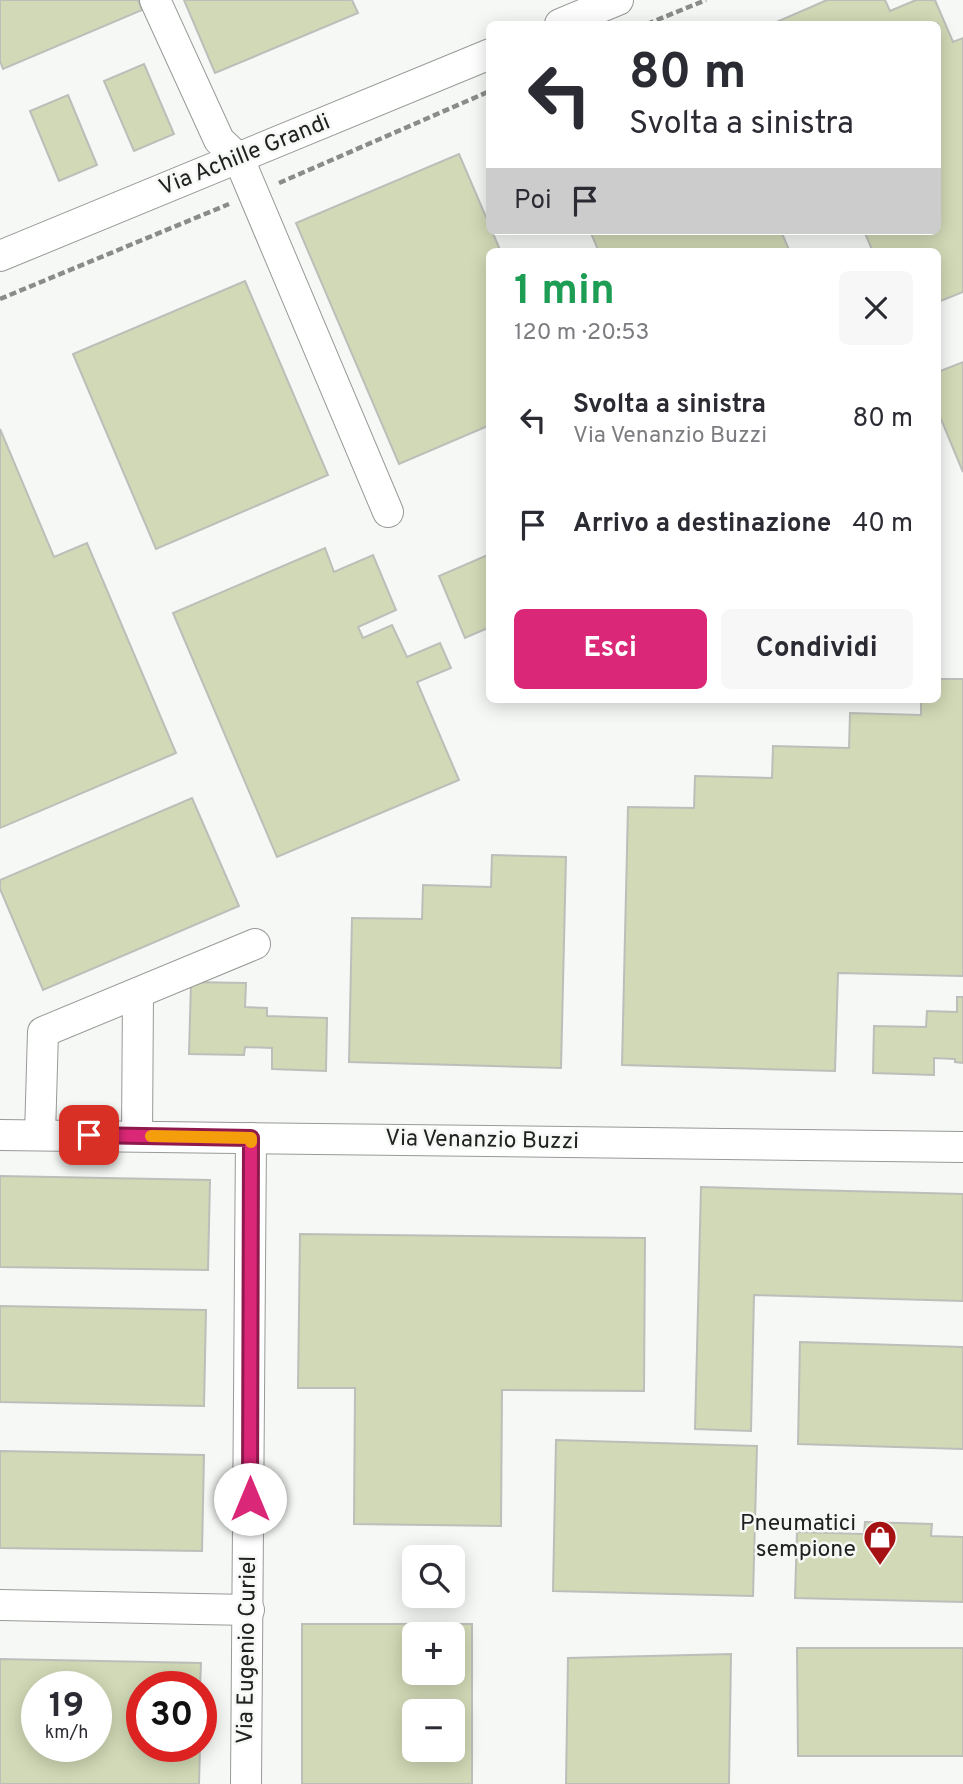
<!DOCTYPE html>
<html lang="it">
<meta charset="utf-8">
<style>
body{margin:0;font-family:Overpass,sans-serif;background:#f7f7f7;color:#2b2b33;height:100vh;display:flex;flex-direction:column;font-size:26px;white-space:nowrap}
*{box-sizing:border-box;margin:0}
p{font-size:23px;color:#7c7c81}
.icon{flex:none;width:38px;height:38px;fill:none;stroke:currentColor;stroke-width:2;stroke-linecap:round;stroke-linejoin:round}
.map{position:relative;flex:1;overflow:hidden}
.drawer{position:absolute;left:486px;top:248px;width:455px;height:455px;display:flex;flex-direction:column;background:#fff;border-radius:10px;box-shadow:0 4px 18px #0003}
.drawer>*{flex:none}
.hud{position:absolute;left:486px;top:21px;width:455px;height:214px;border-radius:10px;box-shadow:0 4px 18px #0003;background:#fff;color:#2b2b33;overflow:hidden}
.tools{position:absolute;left:402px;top:1545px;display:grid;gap:14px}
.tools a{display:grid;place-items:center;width:63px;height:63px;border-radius:10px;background:#fff;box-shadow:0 4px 18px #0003;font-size:35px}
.speed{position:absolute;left:21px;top:1671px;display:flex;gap:14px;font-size:35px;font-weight:700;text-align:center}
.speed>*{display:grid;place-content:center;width:91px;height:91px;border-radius:50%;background:#fff;box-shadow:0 4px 18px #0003;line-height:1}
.speed small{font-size:18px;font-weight:400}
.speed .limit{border:10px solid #d22;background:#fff;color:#111}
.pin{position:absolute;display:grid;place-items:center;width:60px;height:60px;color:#fff;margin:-30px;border-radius:14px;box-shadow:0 4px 10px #0006}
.me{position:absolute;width:77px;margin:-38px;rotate:0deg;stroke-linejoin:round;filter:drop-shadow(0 0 5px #0008)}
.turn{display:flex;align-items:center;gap:24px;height:147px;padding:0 28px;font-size:32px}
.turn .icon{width:91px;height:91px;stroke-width:2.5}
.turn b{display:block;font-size:49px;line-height:60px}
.then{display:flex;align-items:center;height:66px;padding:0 28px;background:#0003;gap:14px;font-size:26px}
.round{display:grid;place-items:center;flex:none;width:74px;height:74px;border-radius:10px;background:#f7f7f7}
.overview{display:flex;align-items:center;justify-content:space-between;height:119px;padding:0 28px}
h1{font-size:42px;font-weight:700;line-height:52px;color:#1e9e55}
.button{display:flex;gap:14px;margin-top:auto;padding:14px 28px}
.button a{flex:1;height:80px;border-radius:10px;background:#db2777;color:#fff;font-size:28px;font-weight:700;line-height:80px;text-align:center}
.button a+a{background:#f7f7f7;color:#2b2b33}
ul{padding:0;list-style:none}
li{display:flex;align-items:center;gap:21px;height:105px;padding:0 28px}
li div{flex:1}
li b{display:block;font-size:26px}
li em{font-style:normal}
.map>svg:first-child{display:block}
.building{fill:#d1d9b6;stroke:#bdbeba;stroke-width:2;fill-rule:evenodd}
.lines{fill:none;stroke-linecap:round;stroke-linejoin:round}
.minor-casing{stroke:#979a96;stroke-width:32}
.path{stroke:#8a8c8a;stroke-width:4.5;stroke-dasharray:7 3.5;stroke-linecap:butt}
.minor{stroke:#fff;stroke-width:30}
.route-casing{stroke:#8e194d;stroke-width:18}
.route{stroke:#db2777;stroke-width:12}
.slow{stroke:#f59e0b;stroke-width:12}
.labels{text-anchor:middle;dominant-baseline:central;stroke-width:5;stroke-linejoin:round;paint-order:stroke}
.street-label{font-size:23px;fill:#202120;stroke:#f5f8f4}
.poi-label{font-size:23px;fill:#202120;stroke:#f5f8f4;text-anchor:end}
</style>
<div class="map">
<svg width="963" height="1784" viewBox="0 0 963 1784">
<rect width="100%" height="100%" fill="#f5f8f4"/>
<g class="building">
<path d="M0,0H138L142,10L3,69L0,61Z"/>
<path d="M184,0H352L358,13L215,73Z"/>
<path d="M827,0H885L890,11L916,0H935L953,42L963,38V292L938,302V252H873L864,231H938V24H775L774,23Z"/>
<path d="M144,64L174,134L134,151L104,81Z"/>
<path d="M68,95L97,165L59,181L30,111Z"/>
<path d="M459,154L501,252H490V425L399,464L296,223Z"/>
<path d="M590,231H781L790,252H599Z"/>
<path d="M245,281L328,475L156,549L73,354Z"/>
<path d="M963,362V472L938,412V372Z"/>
<path d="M0,429L54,557L87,543L176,753L0,828Z"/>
<path d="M325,548L334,572L373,555L396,610L358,627L363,638L392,625L407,657L440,643L451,668L417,682L459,780L277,857L173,613Z"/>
<path d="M490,554V627L465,638L439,576Z"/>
<path d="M938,679H963V976L838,973L835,1071L622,1065L628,807L694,808L695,776L772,778L773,746L849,748L850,713L921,715V700H938Z"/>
<path d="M192,798L239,906L43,990L0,889V880Z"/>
<path d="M492,855L566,857L561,1068L349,1062L352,918L422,919L423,885L491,887Z"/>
<path d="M191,982L246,983L245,1007L267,1008V1016L327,1018L326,1071L272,1069V1048L245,1047L244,1055L189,1054Z"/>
<path d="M957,997H963V1063L955,1062V1059L934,1058V1075L873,1073L874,1026L926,1027L927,1011L957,1012Z"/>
<path d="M0,1176L210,1180L208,1270L0,1267Z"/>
<path d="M701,1187L963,1194V1301L754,1295L751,1431L695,1429Z"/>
<path d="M300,1234L645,1238L644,1391L502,1390L501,1526L354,1524L355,1388H298Z"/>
<path d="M0,1306L206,1310L204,1406L0,1402Z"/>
<path d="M800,1342L963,1347V1449L798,1444Z"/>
<path d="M556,1440L757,1446L753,1596L553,1591Z"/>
<path d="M0,1451L204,1455L202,1551L0,1548Z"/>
<path d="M865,1522L932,1524L931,1536L963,1537V1602L795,1598L797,1532L864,1534Z"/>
<path d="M302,1624H472V1784H302ZM415,1634H453V1673H415ZM415,1712H453V1750H415Z"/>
<path d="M797,1648H963V1756H798Z"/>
<path d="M731,1654L729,1784H566L568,1658Z"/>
<path d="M0,1659L201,1663L200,1687H142V1746H200L199,1784H0ZM37,1687H96V1746H37Z"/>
</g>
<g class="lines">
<defs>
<g id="minor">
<path d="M155,0L219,140L239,159L388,512"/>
<path d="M560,24L618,0"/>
<path d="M0,256L490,54"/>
<path d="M0,1135L963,1147"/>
<path d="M40,1135L43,1032L255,944"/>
<path d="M137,1135L138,993"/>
<path d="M0,1605L249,1610"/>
<path d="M246,1784L251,1138"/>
</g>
</defs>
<use href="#minor" class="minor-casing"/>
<g class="path">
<path d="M647,24L706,0"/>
<path d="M279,183L490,91"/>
<path d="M0,299L229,204"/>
</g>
<use href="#minor" class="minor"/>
</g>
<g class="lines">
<defs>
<path id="route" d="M89,1135L251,1138L250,1499"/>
</defs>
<use href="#route" class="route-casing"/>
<use href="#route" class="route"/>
<path class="slow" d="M151,1136L251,1138V1142"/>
</g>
<defs>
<symbol id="shop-pin" viewBox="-11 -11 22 30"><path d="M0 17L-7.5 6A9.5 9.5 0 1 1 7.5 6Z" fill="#a61213" stroke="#f5f8f4"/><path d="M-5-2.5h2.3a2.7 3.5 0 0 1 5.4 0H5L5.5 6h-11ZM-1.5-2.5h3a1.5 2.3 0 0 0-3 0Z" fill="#fff"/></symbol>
</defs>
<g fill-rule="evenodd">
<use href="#shop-pin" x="861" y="1518" width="38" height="52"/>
</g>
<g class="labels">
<g class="street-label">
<text transform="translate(245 156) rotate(-22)">Via Achille Grandi</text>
<text transform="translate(482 1141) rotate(1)">Via Venanzio Buzzi</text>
<text transform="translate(248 1650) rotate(-89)">Via Eugenio Curiel</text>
</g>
<g class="poi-label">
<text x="856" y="1524">Pneumatici<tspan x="856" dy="26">sempione</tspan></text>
</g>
</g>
</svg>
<div class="tools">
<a><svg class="icon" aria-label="search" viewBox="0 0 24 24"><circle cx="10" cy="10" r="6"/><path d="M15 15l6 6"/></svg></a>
<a>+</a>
<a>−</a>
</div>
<div class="speed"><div>19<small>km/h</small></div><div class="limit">30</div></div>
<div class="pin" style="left:89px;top:1135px;background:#d93025"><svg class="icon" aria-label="arrive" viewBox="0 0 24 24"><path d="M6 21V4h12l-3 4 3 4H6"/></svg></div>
<svg class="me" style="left:250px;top:1499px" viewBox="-20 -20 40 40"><circle r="19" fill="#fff"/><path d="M0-13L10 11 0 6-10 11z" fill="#db2777"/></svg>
<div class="hud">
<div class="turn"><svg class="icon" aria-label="left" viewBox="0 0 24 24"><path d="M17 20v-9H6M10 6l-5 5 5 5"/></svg><div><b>80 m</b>Svolta a sinistra</div></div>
<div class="then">Poi<svg class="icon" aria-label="arrive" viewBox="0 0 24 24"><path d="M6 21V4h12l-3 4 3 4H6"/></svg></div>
</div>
<section class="drawer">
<div class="overview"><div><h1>1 min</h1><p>120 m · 20:53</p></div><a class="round"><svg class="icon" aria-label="close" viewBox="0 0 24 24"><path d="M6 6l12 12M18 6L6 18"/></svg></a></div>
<ul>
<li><svg class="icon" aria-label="left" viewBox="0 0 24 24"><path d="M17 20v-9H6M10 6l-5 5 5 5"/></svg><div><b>Svolta a sinistra</b><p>Via Venanzio Buzzi</p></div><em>80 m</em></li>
<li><svg class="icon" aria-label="arrive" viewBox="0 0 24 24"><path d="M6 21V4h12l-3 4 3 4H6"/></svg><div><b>Arrivo a destinazione</b></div><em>40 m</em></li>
</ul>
<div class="button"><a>Esci</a><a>Condividi</a></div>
</section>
</div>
